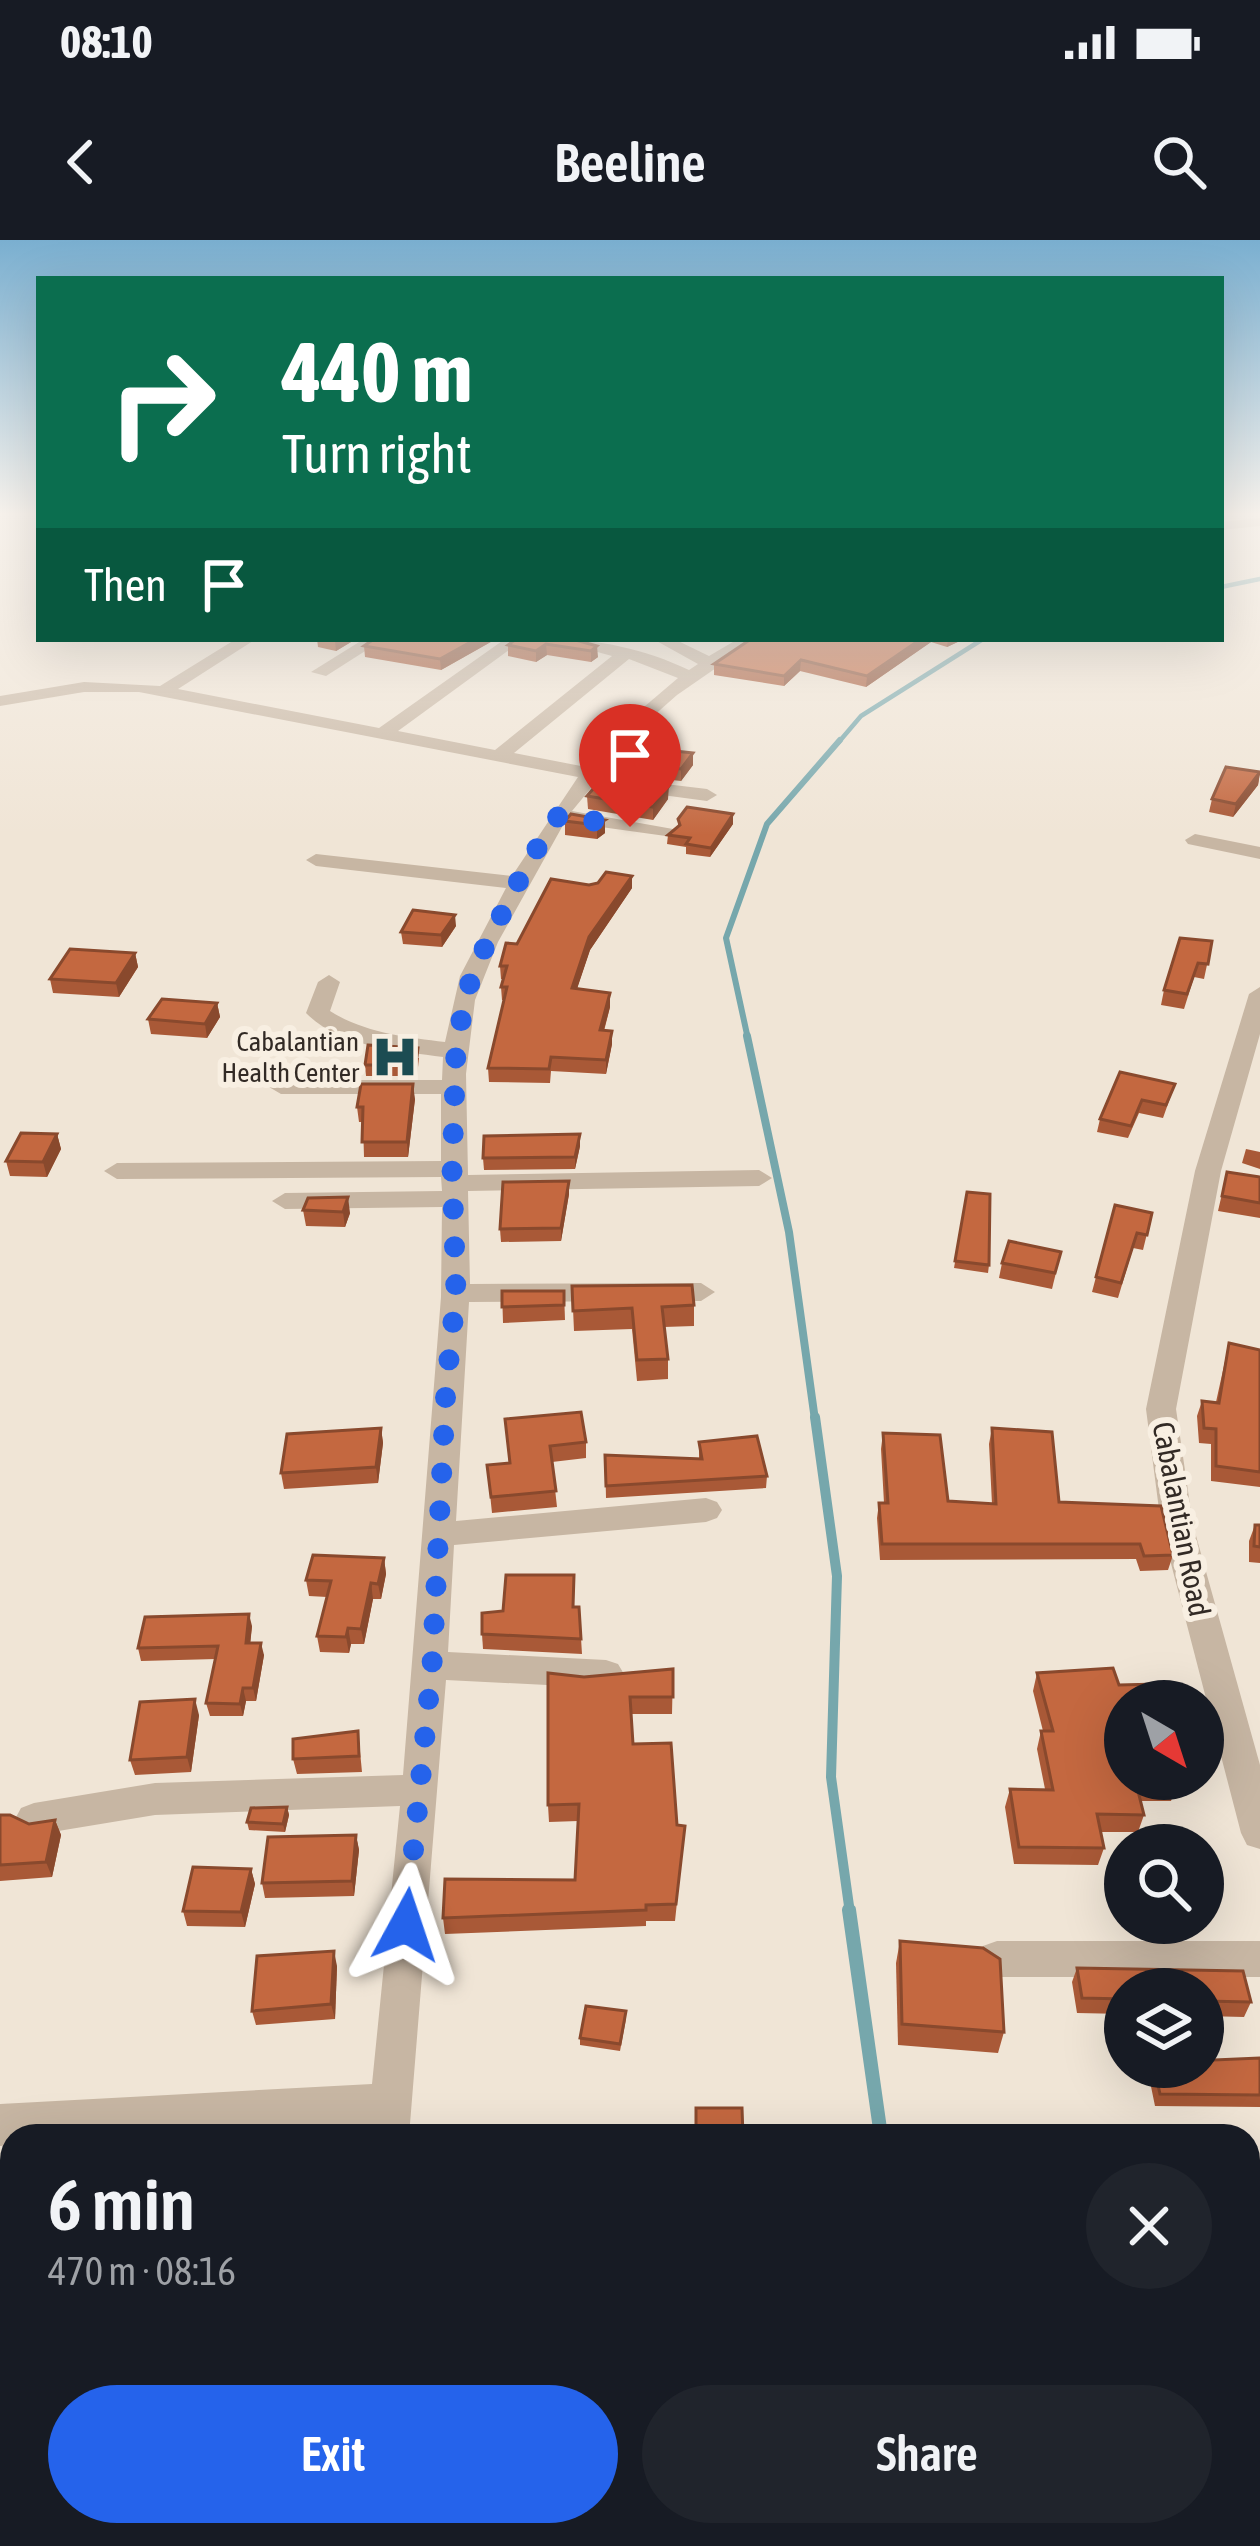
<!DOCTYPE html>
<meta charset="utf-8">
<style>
body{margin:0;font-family:"Asap Condensed",sans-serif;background:#20242c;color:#f1f3f6;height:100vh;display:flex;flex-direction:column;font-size:45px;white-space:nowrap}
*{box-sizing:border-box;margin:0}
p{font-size:39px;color:#9ea1a6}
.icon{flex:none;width:66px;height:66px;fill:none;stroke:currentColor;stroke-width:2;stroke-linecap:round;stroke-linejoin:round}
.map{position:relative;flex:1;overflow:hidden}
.drawer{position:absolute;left:0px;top:1884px;width:1260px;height:423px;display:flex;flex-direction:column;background:#171b24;border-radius:36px 36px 0 0;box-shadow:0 12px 48px #0002}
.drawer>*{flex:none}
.banner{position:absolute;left:36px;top:36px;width:1188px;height:366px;border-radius:0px;box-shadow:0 12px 48px #0002;background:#0b6e4f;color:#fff;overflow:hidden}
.needle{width:78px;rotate:141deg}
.buttons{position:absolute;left:1104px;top:1440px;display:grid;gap:24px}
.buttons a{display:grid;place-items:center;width:120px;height:120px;border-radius:50%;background:#171b24;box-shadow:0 12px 48px #0002;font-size:60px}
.pin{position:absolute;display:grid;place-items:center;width:102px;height:102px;color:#fff;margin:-123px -51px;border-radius:50% 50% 50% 0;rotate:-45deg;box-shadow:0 0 12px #0007}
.pin .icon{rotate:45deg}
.me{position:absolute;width:132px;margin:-66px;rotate:5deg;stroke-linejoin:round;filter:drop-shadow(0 0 9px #0008)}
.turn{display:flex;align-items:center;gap:42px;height:252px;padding:0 48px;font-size:54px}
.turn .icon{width:156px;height:156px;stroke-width:2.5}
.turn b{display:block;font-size:84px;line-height:102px}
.then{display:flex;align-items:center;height:114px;padding:0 48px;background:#0003;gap:24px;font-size:45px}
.round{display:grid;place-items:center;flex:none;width:126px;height:126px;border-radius:63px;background:#20242c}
.head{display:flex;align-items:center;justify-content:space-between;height:204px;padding:0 48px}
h1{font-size:72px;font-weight:600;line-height:90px}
.primary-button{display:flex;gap:24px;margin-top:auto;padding:24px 48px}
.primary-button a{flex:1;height:138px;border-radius:72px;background:#2563eb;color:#fff;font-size:48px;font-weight:600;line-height:138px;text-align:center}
.primary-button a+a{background:#20242c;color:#f1f3f6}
.status{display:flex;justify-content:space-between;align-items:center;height:84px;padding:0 60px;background:#171b24;direction:ltr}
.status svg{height:33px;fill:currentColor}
header{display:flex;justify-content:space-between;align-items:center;height:156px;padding:0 48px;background:#171b24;font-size:54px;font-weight:600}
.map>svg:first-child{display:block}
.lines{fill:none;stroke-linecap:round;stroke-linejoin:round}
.stream-far4{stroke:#76a7ac;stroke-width:4.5}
.stream-far3{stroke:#76a7ac;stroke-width:6}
.stream-far2{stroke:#76a7ac;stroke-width:8}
.stream-far1{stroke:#76a7ac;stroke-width:10}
.stream{stroke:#76a7ac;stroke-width:14}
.minor{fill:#c7b6a3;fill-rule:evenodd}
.wall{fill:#a95937}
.shaded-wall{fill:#89492d}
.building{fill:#c46840;stroke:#89492d;stroke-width:3}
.route{stroke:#2563eb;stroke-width:21;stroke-dasharray:0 37.8}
.labels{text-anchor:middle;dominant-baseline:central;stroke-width:12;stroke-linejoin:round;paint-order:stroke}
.far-poi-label{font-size:27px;fill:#322a25;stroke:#f8efe2;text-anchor:end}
.street-label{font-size:30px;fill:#322a25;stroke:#f8efe2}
</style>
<div class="status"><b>08:10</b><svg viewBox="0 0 49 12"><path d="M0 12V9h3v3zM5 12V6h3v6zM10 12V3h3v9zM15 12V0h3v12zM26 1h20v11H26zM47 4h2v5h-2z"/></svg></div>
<header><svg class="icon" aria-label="back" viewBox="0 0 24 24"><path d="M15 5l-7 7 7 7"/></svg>Beeline<svg class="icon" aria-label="search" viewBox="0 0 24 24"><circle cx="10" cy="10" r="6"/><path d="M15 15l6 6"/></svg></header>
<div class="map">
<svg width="1260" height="2306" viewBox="0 0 1260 2306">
<rect width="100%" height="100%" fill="#f0e5d6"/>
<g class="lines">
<g class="stream-far4">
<path d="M1221,347L1260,339"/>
<path d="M838,503L861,476L983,399"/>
</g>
<path class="stream-far3" d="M748,799L726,698L767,584L840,500"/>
<path class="stream-far2" d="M747,796L789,992L815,1180"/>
<path class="stream-far1" d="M815,1177L837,1336L831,1537L850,1673"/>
<g class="stream">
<path d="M849,1670L881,1896"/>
<path d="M929,2295L931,2306"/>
</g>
<g class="minor">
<path d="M1260,278V286L1221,290V282Z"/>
<path d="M236,399H256L178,449L379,488L505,399H524L398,491L495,510L612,416L550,399C598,399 645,409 689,430L698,424L653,399H674L709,416L738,399H758L677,455L643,485L572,571L673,589V597L565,582L562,587L498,702L475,760L466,834L468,935L759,930L772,938L759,946L468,951L470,1044L701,1043L715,1052L701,1061L469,1062L456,1281L706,1258L717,1262L722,1270L717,1278L706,1282L454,1305L448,1412L606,1420L618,1424L624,1434L618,1444L606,1448L446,1440L409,1896H365L367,1886L186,1896H12V1905L0,1906V1864L372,1844L400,1566L155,1575L34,1595L21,1590L15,1579L21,1568L34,1563L155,1543L403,1535L441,1057L442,967L285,969L272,961L285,953L442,951L441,937L117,939L104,931L117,923L441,921V854H281L269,847L281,840H442L443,817C399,811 339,807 306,773L318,742L329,735L340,742L330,771C365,793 405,797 445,802L460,736L506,648L316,626L306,620L316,614L512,636L578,537L139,452H84L0,466V456L84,442L160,446ZM629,419L678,438L631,478L586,527L514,513Z"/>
<path d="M364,399H384L326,436L311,432Z"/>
<path d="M632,540L707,549L717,555L707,561L625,550V542Z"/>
<path d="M1195,594L1260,607V619L1188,604L1185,600Z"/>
<path d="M1260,747V794L1221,931L1176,1169L1193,1285L1260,1525V1609L1247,1605L1241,1593L1161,1285L1146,1169L1195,931L1249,754Z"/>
<path d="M997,1701H1260V1737H997L983,1732L977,1719L983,1706Z"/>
<path d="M1248,1932L1260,1933V1977L1248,1976Z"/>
<path d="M315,2295H365L364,2306H314Z"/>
</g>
</g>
<g class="wall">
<path d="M317,399H356L336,411L318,407Z"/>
<path d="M496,399L441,430L365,417L364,406Z"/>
<path d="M572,399L598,417L591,422L547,415L536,422L508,416V405Z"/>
<path d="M751,399H964L947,407L931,402L866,447L800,431L784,446L714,435V424Z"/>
<path d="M626,523L693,525L681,541L626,535Z"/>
<path d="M1260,532L1258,545L1233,577L1209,572L1212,559Z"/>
<path d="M587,556L668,559L653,580L588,569Z"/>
<path d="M678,579L733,584L710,617L686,614V607L667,604L668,595L678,587Z"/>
<path d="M605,580V593L597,599L565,595V581Z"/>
<path d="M589,645L632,648L590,710L577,748L610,767L604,791L612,804L606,834L551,831L550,843L489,842L488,828L504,760H502L501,747L503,739H501L500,726L517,704Z"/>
<path d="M456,686L442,707L403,704L401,692Z"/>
<path d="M1212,701L1204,739L1194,737L1184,769L1161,765L1164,750Z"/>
<path d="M135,713L138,727L119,757L53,753L50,739Z"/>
<path d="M217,763L220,777L207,798L151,794L148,779Z"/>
<path d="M419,818L417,836H366L365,825Z"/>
<path d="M1175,844L1163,878L1139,873L1128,898L1097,892L1100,879Z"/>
<path d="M415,859L408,917H364L363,882H359L357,867Z"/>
<path d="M57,894L61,909L47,937L10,936L6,921Z"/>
<path d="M580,894V906L575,929L484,930L483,918Z"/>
<path d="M1246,909L1260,912V929L1242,923Z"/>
<path d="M1227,932L1260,937V978L1218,971Z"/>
<path d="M569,941V954L561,1001L501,1002L500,989Z"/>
<path d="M967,952L989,1025L988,1033L954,1028Z"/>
<path d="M1115,965L1152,973L1143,1010L1133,1008L1118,1058L1092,1052Z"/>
<path d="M303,970L350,973L345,987L306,986Z"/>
<path d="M1061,1012L1052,1049L999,1038L1002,1023Z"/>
<path d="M572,1046L694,1065V1086L664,1087L668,1119V1139L637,1141L632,1089L574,1091Z"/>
<path d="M502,1051H564L565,1080L503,1083Z"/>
<path d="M1229,1103L1260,1110V1247L1211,1241V1204L1199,1203L1197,1176L1202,1161L1216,1162Z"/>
<path d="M505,1179L586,1202V1218L552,1222L557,1267L492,1273L487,1225L509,1223Z"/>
<path d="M381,1188L383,1203L378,1243L284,1249L281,1233Z"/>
<path d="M992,1188L1059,1262L1173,1315L1168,1330L1140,1331L1136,1319L880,1320L877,1278L879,1263H884L881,1209L883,1193L948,1261L992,1264L989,1204Z"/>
<path d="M699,1202L767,1236L766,1248L606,1258L605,1215L699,1218Z"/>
<path d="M1255,1285H1260V1323L1249,1322V1301Z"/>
<path d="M384,1318L386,1334L381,1359H373L364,1404H351L349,1413L320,1412L317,1396L327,1357L309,1356L306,1340Z"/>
<path d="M574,1367H579L582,1414L483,1409L482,1394Z"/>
<path d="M252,1386L250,1403L264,1415L256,1461H246L243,1476H210L206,1463L216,1419L141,1421L138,1408Z"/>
<path d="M673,1429L672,1474H631L633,1504L677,1585L685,1586L675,1681H646V1686L445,1694L443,1678L575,1640L578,1581L549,1582L548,1565L584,1437Z"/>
<path d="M1037,1433L1119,1445L1177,1543L1171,1561H1141L1144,1575L1138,1592H1101L1104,1608L1098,1625L1014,1624L1005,1567L1010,1549H1045L1037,1509L1041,1491H1043L1033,1451Z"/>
<path d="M199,1475L191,1532L135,1535L130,1520Z"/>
<path d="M358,1491L362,1532L297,1534L293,1519Z"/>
<path d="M287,1567L289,1575L285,1592L249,1590L247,1582Z"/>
<path d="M0,1575L29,1584L55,1580L61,1595L52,1637L0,1641Z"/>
<path d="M356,1595L359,1610L354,1656L265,1658L262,1643Z"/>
<path d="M251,1629L255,1644L245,1687L187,1686L183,1671Z"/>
<path d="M900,1701L1004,1792L998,1813L898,1805L896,1723Z"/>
<path d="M337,1726L335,1779L256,1785L252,1771Z"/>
<path d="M1077,1728L1243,1731L1251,1762L1244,1777L1203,1776V1749H1125V1774L1077,1773L1072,1742Z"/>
<path d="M626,1779L620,1811L580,1805V1798Z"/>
<path d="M1260,1818V1867L1155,1866L1147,1827H1203L1214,1820Z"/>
</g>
<g class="shaded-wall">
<path d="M337,399H356L336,411L335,400Z"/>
<path d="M476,399H496L441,430L440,419Z"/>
<path d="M921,399H931V402L866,447L867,436Z"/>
<path d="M948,399H964L947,407Z"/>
<path d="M546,404L547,415L536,422V411Z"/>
<path d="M597,406L598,417L591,422V411Z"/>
<path d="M801,420L800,431L784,446V436Z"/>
<path d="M693,513V525L681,541V529Z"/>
<path d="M1260,533L1258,545L1233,577L1236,564Z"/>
<path d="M669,546L668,559L653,580V567Z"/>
<path d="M733,574V584L710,617L711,608Z"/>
<path d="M605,580V593L597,599V585Z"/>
<path d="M632,636V648L590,710L573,761L572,748L589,697Z"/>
<path d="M455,675L456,686L442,707L441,695Z"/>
<path d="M135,713L138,727L119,757L116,743Z"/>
<path d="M610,753V767L600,804V790Z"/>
<path d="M217,763L220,777L207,798L205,784Z"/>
<path d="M612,791V804L606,834V820Z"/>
<path d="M413,844L415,859L408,917L407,902Z"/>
<path d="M57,894L61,909L47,937L43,922Z"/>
<path d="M580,894V906L575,929V917Z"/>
<path d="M569,941V954L561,1001V988Z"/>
<path d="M348,957L350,973L345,987L343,972Z"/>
<path d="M381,1188L383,1203L378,1243L376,1227Z"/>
<path d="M384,1318L386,1334L381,1359L378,1344Z"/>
<path d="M371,1343L373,1359L364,1404L361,1389Z"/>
<path d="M249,1374L252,1386L249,1416L246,1403Z"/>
<path d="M348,1388L351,1404L349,1413L346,1397Z"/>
<path d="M261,1403L264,1415L256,1461L253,1448Z"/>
<path d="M243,1448L246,1461L243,1476L240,1464Z"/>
<path d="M195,1459L199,1475L191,1532L187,1517Z"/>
<path d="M287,1567L289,1575L285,1592L283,1584Z"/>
<path d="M55,1580L61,1595L52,1637L46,1622Z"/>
<path d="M356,1595L359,1610L354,1656L352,1641Z"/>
<path d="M251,1629L255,1644L245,1687L241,1672Z"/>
<path d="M334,1711L337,1726L335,1779L331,1764Z"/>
</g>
<g class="building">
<path d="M374,399H476L440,419L364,406Z"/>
<path d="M516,399H572L597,406L591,411L546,404L536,411L508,405Z"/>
<path d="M751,399H921L867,436L801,420L784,436L714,424Z"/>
<path d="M638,507L693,513L681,529L626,523Z"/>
<path d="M1226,527L1260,532L1236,564L1212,559Z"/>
<path d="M612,540L669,546L653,567L587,556L593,549L604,551Z"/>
<path d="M687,567L733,574L711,608L686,604L690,598L668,595L680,585L678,579Z"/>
<path d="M571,574L605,580L597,585L565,581Z"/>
<path d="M606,632L632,636L589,697L572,748L610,753L600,790L612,791L606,820L551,817L549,829L488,828L507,747H501L507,726H500L506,703L517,704L551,639L589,645L598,643Z"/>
<path d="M413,670L455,675L441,695L401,692Z"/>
<path d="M1180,698L1212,701L1208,724L1198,723L1187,754L1164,750Z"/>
<path d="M70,709L135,713L116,743L50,739Z"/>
<path d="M162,759L217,763L205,784L148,779Z"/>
<path d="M368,805L418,808L416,825H365Z"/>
<path d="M1120,832L1175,844L1166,865L1142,860L1131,886L1100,879Z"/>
<path d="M361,844H413L407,902H362L363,867H357Z"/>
<path d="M21,893L57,894L43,922L6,921Z"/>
<path d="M580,894L575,917L483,918L484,896Z"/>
<path d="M1227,932L1260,937V963L1222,956Z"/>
<path d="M569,941L561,988L500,989L503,942Z"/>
<path d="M967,952L990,954L989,1025L955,1021Z"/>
<path d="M348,957L343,972L303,970L308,958Z"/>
<path d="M1115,965L1152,973L1147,995L1137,993L1121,1043L1096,1037Z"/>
<path d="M1009,1001L1061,1012L1055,1033L1002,1023Z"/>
<path d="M692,1045L694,1065L662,1067L668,1119L637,1120L632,1068L573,1071L572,1046Z"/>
<path d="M502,1051H564V1065L502,1067Z"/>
<path d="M1229,1103L1260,1110V1232L1216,1226V1189L1204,1188L1202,1161L1219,1163Z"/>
<path d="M581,1172L586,1202L550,1206L556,1251L491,1257L487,1225L510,1223L505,1179Z"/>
<path d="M381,1188L376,1227L281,1233L287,1194Z"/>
<path d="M992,1188L1052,1192L1059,1262L1161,1266L1173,1315L1144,1316L1140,1304H882L879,1263H888L883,1193L940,1195L948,1261L996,1264Z"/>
<path d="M757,1196L767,1236L606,1246L605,1215L702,1219L699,1202Z"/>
<path d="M1255,1285H1260V1307L1254,1306Z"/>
<path d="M313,1315L384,1318L378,1344L371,1343L361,1389L348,1388L346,1397L317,1396L331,1341L306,1340Z"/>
<path d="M506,1335H574L573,1367H579L581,1399L482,1394V1373L503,1371Z"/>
<path d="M249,1374L246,1403H261L253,1448H243L240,1464L206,1463L218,1406L138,1408L145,1377Z"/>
<path d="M1113,1428L1119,1445L1157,1444L1160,1461H1125V1539H1176L1177,1543H1136L1144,1575L1097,1574L1104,1608L1019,1607L1010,1549L1053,1550L1041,1491H1053L1037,1433Z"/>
<path d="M673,1429V1457H630L633,1504L671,1503L677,1585L685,1586L676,1664L646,1665V1670L443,1678L445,1639L575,1640L579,1564L548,1565V1433L584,1437Z"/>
<path d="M195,1459L187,1517L130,1520L140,1462Z"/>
<path d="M358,1491L359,1516L293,1519V1499Z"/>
<path d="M287,1567L283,1584L247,1582L251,1568Z"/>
<path d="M0,1575H10L29,1584L55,1580L46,1622L0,1625Z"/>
<path d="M356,1595L352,1641L262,1643L268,1597Z"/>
<path d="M193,1627L251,1629L241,1672L183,1671Z"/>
<path d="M900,1701L983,1708L1000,1719L1004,1792L902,1784Z"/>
<path d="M334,1711L331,1764L252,1771L257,1716Z"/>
<path d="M1077,1728L1243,1731L1251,1762L1203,1761V1749H1125V1759L1082,1758Z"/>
<path d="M586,1766L626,1771L620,1804L580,1798Z"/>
<path d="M1203,1813H1212L1214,1820L1260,1818V1855L1160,1854L1154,1827H1203Z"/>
<path d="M696,1868H742L743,1896H696Z"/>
</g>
<linearGradient id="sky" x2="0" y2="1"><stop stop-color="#7aafd0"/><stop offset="0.46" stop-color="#f8f3ed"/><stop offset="1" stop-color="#f8f3ed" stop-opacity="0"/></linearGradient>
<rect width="1260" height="595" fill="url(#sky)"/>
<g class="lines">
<path class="route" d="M406,1685L432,1425L446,1148L456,1053L452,929L456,811L465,757L478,721L529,621L559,575L630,587"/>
</g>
<defs>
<symbol id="hospital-bare" viewBox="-9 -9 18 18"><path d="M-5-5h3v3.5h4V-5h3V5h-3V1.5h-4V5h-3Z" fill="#1c4c52" stroke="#f8efe2" stroke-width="2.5" paint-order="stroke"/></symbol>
</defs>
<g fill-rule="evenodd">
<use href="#hospital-bare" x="362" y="784" width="66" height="66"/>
</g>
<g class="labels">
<g class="far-poi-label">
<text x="359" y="801">Cabalantian<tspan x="359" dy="31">Health Center</tspan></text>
</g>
<g class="street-label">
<text transform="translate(1182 1279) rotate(79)">Cabalantian Road</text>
</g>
</g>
</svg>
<div class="buttons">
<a><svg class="needle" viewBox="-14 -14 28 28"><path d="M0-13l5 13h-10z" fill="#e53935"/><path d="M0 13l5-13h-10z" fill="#9ea1a6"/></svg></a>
<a><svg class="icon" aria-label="search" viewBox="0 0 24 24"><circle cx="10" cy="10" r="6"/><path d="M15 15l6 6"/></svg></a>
<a><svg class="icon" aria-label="layers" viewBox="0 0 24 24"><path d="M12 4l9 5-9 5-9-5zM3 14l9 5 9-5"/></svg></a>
</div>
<div class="pin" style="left:630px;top:587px;background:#d93025"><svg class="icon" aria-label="arrive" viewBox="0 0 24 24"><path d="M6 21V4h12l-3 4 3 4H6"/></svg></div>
<svg class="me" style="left:406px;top:1685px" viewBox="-20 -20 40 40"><path d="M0-17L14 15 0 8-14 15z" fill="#2563eb" stroke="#fff" stroke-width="4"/></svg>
<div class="banner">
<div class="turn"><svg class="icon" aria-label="right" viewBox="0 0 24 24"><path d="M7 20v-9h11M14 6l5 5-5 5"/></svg><div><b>440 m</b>Turn right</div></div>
<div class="then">Then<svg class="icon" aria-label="arrive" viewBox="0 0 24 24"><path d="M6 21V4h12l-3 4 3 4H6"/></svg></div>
</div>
<section class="drawer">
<div class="head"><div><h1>6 min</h1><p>470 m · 08:16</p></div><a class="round"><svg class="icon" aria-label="close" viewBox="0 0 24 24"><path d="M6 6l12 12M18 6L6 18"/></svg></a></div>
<div class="primary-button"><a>Exit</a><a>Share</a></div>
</section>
</div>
